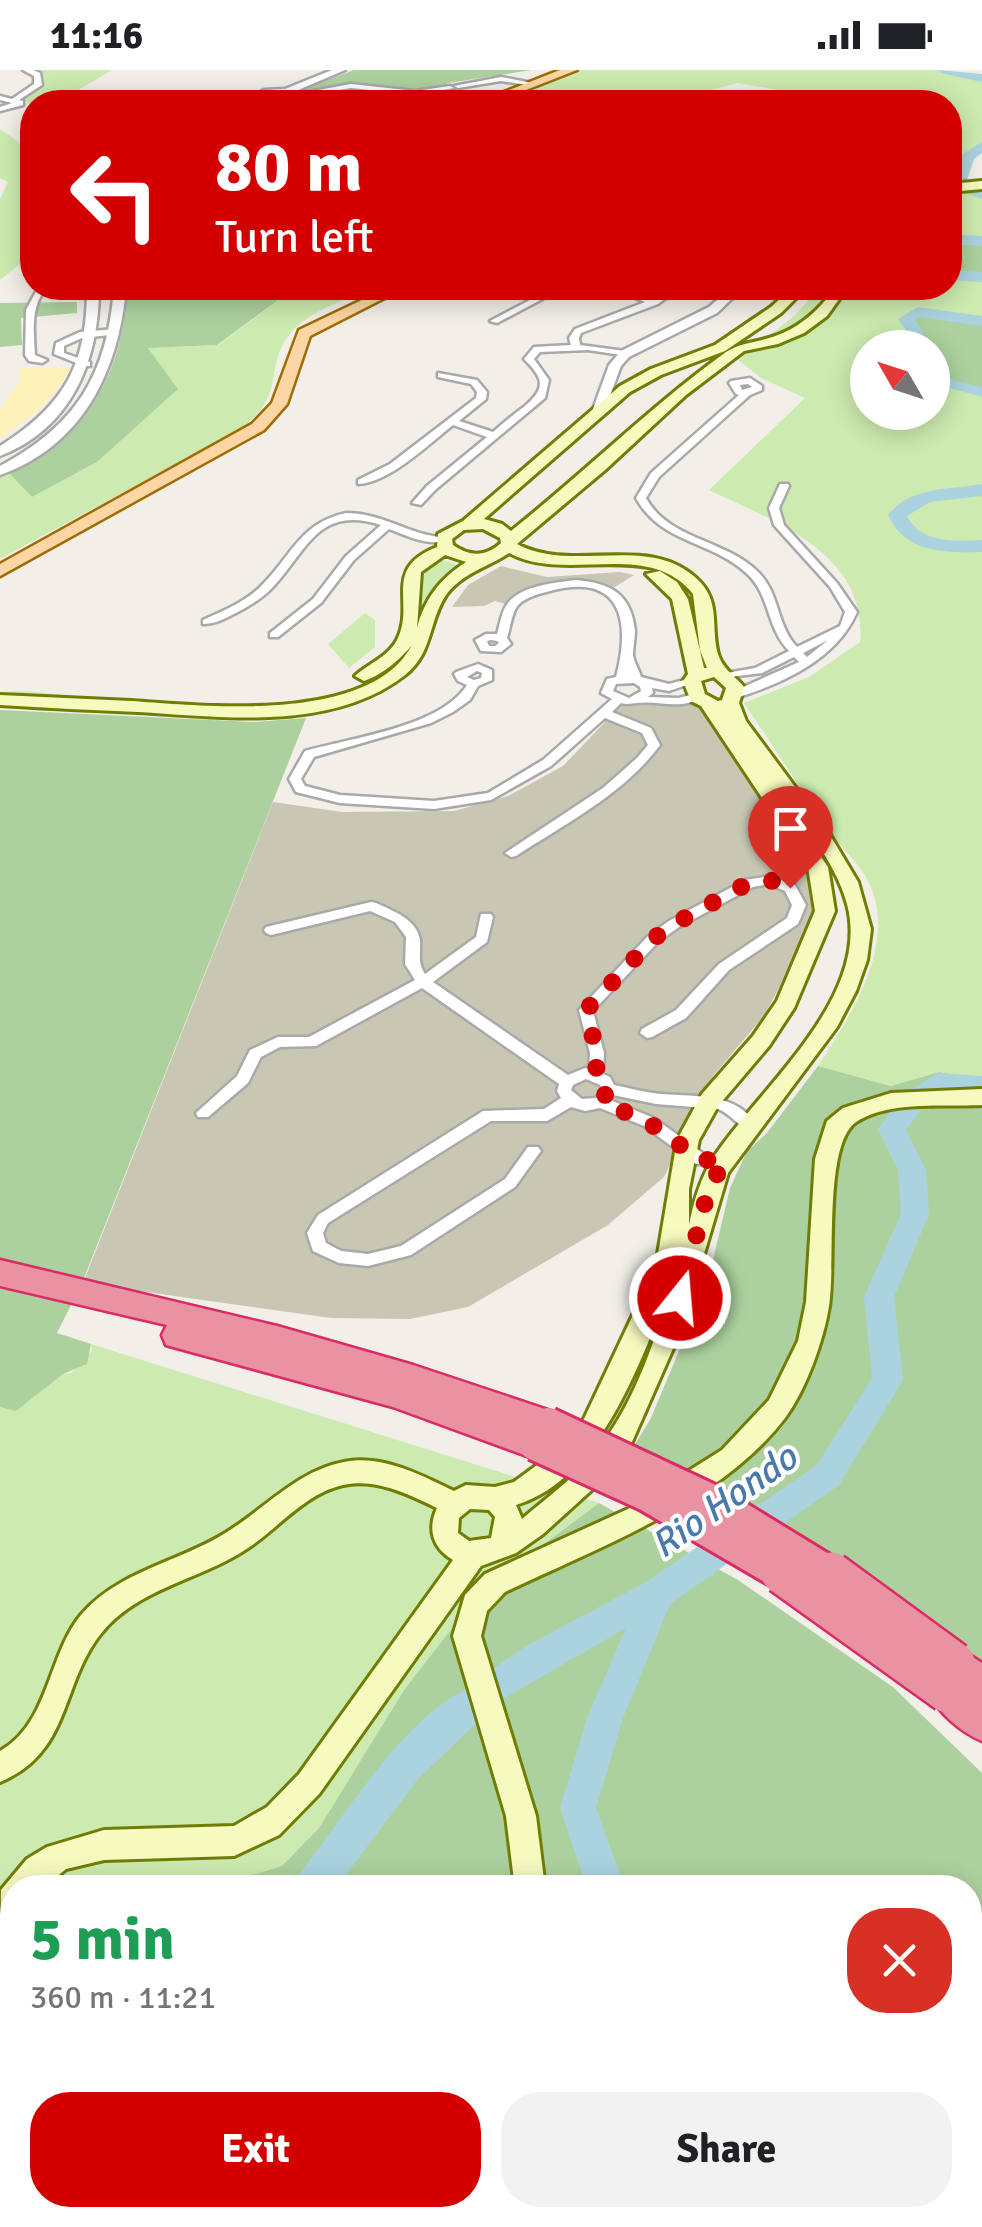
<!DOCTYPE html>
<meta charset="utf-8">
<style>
body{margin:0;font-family:Signika,sans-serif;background:#f2f2f2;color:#202124;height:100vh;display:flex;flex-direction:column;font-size:38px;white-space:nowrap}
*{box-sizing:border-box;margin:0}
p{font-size:32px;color:#757577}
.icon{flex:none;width:55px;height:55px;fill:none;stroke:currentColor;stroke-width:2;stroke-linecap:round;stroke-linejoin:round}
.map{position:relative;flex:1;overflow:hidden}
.drawer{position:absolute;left:0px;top:1805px;width:982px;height:352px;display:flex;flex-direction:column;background:#fff;border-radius:40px 40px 0 0;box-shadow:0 5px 25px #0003}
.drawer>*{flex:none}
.banner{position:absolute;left:20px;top:20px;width:942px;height:210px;border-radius:40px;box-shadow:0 5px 25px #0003;background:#d40000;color:#fff;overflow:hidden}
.needle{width:65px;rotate:309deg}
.tools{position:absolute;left:850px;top:260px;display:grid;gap:20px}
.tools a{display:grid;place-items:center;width:100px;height:100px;border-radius:50%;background:#fff;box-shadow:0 5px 25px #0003;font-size:50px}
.pin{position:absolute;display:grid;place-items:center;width:85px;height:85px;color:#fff;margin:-102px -42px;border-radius:50% 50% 50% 0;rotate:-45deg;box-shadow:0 0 10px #0007}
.pin .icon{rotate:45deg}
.me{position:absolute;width:110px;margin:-55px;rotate:17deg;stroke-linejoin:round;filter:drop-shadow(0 0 8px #0008)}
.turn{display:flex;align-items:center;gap:35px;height:210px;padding:0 30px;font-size:45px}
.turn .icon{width:130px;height:130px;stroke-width:2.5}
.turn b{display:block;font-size:70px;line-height:85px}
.round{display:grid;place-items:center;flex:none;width:105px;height:105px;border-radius:40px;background:#f2f2f2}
.summary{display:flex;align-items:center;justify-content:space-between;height:170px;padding:0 30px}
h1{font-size:60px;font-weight:700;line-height:75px;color:#1e9e55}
.primary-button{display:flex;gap:20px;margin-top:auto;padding:20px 30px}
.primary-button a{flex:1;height:115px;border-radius:40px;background:#d40000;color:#fff;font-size:40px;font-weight:700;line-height:115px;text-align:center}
.primary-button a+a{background:#f2f2f2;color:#202124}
.status{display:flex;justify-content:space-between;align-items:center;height:70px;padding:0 50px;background:#fff;direction:ltr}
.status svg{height:28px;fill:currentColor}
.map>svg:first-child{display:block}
.construction{fill:#c7c7b4}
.grass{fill:#cdebb0}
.forest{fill:#add19e}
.sand{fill:#fff1ba}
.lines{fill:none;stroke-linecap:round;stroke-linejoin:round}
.river{fill:#aad3df;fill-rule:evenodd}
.minor-casing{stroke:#a9a9a9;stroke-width:5}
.tertiary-casing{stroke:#a9a9a9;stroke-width:5}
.secondary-casing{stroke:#707d05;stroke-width:6}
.primary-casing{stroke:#a06b00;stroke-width:5}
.motorway-casing{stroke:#dc2a67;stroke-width:5}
.minor{fill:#fff;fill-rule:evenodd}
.tertiary{fill:#fff;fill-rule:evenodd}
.secondary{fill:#f7fabf;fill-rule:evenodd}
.primary{fill:#fcd6a4;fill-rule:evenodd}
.motorway{fill:#e892a2;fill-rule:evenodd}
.motorway-bridge-far1-casing{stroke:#dc2a67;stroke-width:38;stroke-linecap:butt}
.motorway-bridge-casing{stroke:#dc2a67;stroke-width:46;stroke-linecap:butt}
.motorway-bridge-far1{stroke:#e892a2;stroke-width:32}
.motorway-bridge{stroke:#e892a2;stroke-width:41}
.route{stroke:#d40000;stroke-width:18;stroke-dasharray:0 32.4}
.labels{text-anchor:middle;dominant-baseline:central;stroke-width:8;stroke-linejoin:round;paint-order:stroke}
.water-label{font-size:38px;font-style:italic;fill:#4a7aab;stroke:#fff}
</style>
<div class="status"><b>11:16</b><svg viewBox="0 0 49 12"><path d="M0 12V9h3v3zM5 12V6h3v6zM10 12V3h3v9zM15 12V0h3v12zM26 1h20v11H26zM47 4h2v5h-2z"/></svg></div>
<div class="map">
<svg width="982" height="2157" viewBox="0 0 982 2157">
<rect width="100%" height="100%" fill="#f2efe9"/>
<g class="construction">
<path d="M501,496L547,507L620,502L634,505L615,517L562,511L539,516L505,534L495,531L484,536L452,537L468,515Z"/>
<path d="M616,632H700L805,791L812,813L813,840L778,920L763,947L713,1006L664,1107L608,1155L468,1237L410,1249L331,1248L83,1213L273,732L342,742L454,741L508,726L563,696L604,653Z"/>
</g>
<g class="grass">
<path d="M38,0H112L58,32H32V37L23,29L42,15Z"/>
<path d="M582,0H939L982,10V74C964,80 961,92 955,110L959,117L982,127V169L950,167V32H797L772,19L737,13L669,32H496Z"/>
<path d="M0,59L32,81V184L0,210V129L8,112L0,108Z"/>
<path d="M950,207L982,209V249L934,241L910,261L906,277L868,278V342H932L933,309L943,316L982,325V1010L939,1002L891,1016L818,996C852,944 903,867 864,804C855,789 840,777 830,762C801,719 773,676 744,633L809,607L860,572C868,483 775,452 709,420L805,328L761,308L738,290L795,245L820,218H950Z"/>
<path d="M288,218H377C349,229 308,240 289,265C263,299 288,324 240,359L0,489V406L8,402L32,427L97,392L177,319L148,278L218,275L285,225Z"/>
<path d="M437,488L461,496C451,504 440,511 433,522C417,546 425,572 398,597C330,660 92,630 0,624C13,618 47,624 66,625C151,630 326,654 393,596C428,566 401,523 437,488Z"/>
<path d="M365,543L375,550V577L349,598L328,574Z"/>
<path d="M91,1274L599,1433L480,1522L404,1620L319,1758L282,1796L242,1808L174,1811L139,1817L12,1818V2145H100L101,2157H0V1337L16,1340L63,1304L72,1303L92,1281Z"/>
</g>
<g class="forest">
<path d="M354,0H532L448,13L438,18L434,28L422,32H314L316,30L299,20Z"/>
<path d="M950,167L982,169V209L950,207Z"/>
<path d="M128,218H288L285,225L217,275L148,278L178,319L97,392L32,427L8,402C90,361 121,307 128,218Z"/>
<path d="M77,232V243L21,248L22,275L0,277V233Z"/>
<path d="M915,239L982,249V325L943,316L933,309L932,278L906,277L910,261L900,248Z"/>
<path d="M0,640L253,652L306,648L82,1213L57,1263L91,1274L87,1294L63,1304L16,1341L0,1337Z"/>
<path d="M818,996L891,1016L939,1002L982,1010V1608L631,1381L651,1348L708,1211L730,1118L747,1081L766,1064Z"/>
<path d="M599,1433L738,1510L893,1617L982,1703V2157H101L100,2145H970V1818L139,1817L174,1811L242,1808L282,1796L319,1758L404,1620L480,1522Z"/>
</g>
<path class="sand" d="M19,298H73L42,337L0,369V339L20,312Z"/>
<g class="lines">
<g class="river">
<path d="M939,0L982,4V12L941,3Z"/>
<path d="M982,72V83L974,89L967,110L982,120V129L958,120L953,110L963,84Z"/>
<path d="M950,164L982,166V176L950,174Z"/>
<path d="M950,200L982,202V212L950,210Z"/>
<path d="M918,237L982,246V256L921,247L915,250L923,262L920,278H903L907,262L898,249Z"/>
<path d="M932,300L952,310L982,317V327L932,313Z"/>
<path d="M982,414V426L930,432L907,446C921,474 955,471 982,470V482C945,483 905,483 888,445C911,416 948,420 982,414Z"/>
<path d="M938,1003L982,1006V1026L943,1023L921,1040L906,1060L926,1100L929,1144L894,1227L903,1310L839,1415L670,1534L623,1648L596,1738L625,1818H587L560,1738L587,1648L626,1558L500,1631L488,1626L483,1614L488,1602L526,1576L646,1512L817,1395L872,1308L864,1227L901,1144L898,1100L878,1059L901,1026Z"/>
<path d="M472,1617L484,1622L489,1634L484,1646L418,1709L336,1818H292L298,1805C345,1748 403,1645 472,1617Z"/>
<path d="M970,1903L982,1908V1948L970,1943Z"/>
<path d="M105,2145H147L148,2157H106Z"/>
</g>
<defs>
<g id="minor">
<path d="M23,0H33L40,3L42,15L19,30L23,31V35L0,41V37L12,33L0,30V26L12,29L34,14V6Z"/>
<path d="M501,7L537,14L533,16L501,11L458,18L454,16Z"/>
<path d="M351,14L415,21L450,16L454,18L415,25L351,18L290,28L286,26Z"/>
<path d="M38,218H46C30,238 34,261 35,285L47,290L42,293L29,291L25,285L26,240Z"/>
<path d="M553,218H563L497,253L490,251Z"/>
<path d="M611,218H622L652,228L670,218H679L658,234L581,263L579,268L580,275L625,281L630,284L628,286L588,280L540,282L534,289L549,310L545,328L435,420L421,435L412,433L427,416L487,367L453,355C429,374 389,413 358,414V410L390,394L476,328L477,322L471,314L438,307V303L477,310L487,322L486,329L459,351L493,362C503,353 514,344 525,336C547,317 543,308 524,289L534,277L571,275L569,268L575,259L645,232Z"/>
<path d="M116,259L119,260V264L82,268L64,276V283L90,292V296H84L54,284L56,273L80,262Z"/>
<path d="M750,308L762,316V320L750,325L659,407L646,428C669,470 724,469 757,501C780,522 776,555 797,577L840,556L845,542L830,517L774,455L769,438L780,414H788L789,416L779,438L784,455L837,513L857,542C836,590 783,613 736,628L730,624L732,622L799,592L794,587L762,603L721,608V604L755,598L789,581C765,556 771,523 744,501C708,470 661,473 636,428L651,403L739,325L736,324L729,313L731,311ZM748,314L752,317L742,320L740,315ZM828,570L807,587L803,583Z"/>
<path d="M346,443C372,443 393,454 417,462C428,466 439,466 448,470C430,477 407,466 389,459L354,490L321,533L278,567H270V563L313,529L346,486L381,455C317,434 307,482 271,519C260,530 246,538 232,545C222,550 214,554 203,554V550C225,540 248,531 264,513C293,483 301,453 346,443Z"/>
<path d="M576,510C610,513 631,523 635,561C635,569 633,577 633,585C634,592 639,600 641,607L669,614L692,608L698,611L669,621L652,618L653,623L648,627L679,628L697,623L703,627C679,641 662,630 637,633C632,633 627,635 621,633L612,642L651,658L660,675C623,725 566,753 516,786L511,787L505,783L603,718L637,688L648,675L642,663L605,648L551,696L491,730L434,739L340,733L296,722L289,709L305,681C350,668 441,657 467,615L458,611L454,604L456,602L478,594L492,600V610L478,616L470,630L453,642L431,653L314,687L301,709L305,716L340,725L434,731L488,723L543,690L612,629L601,623L607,609L616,607C631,550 621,502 550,521C538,524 522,528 516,538C511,547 510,559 507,568L511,574L501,582L481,581L475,570L486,564H497C500,554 501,542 508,533C522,515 555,513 576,510ZM491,570L497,571L499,573L495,576H489L487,571ZM477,601L482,603L481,608L474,610L467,607ZM634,613L640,617L641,621L629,628L613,621L616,614Z"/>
<path d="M770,806L795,815L806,835L798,854L729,900L686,948L652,967L647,968L640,963L642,959L676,940L719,894L787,848L792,835L785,821L769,814L753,817L679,857L658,872L593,941L604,983L603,1004L610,1007L614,1015C630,1018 646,1023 662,1024C699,1027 735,1022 758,1056L751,1062C739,1057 731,1044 718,1039L656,1034L613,1025L610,1030L654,1048L704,1084L729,1086L732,1090L729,1094H696L644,1056L600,1038L585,1041L571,1037L547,1051H491L328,1153L323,1163L326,1173L341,1181L368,1184L401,1176L505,1109L528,1077H538L541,1081L538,1085L515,1117L411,1185L368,1196L339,1193L313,1181L307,1163L318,1145L483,1041L544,1039L561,1028L557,1021L559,1014L422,918L316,976L280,977L261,987L248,1013L208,1047H198L196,1043L237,1006L250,980L278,967H309L415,910L405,894L406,867L395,852L370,841L271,865L266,863L264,860L266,857L371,832L376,833C393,841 417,849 420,870C421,884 417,891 425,904L476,867L481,844H491L493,847L487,872L433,912L568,1005L585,998L589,999L590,983L579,940L648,866L669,851L745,810ZM586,1009L600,1015L602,1019L596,1028L582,1029L571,1020L573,1015Z"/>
</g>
<g id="tertiary">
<path d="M332,0H345L289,24L269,25L254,32H242L264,20L285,19Z"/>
<path d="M87,218H99C99,290 72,358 0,386V376C65,335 87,294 87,218Z"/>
<path d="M114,218H126C119,300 83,376 0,405V396C77,355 107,304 114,218Z"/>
<path d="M731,218H743L717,243L629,287L621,296L605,339L594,342L593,339L609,295L621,281L709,237Z"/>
</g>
<g id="secondary">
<path d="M982,111V119L950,122V114Z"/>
<path d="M792,218H806L781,243L725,281L661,305L630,322L484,449L502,454L511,461C584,403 651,336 726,282C740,273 752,273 769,268C797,260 818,242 835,218H847L827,246L804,263L778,274L744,281L686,325L605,400L517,474C574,505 652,460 701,513C721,535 710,562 719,587C724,600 736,607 744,617L739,633L746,651L827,760L858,812L871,859L867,890L856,921L837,957L728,1103L682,1258L631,1374L607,1406L543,1464L516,1483L481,1496L319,1724L279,1765L234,1786L104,1790L66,1799L43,1818H12V1869L0,1878L1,1820L27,1789L47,1777L104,1760L234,1756L267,1737L299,1704L453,1490C433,1478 427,1460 437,1438C408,1424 376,1408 343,1415C306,1423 278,1458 248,1478C201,1510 135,1518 99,1566C60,1618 70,1683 0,1712V1681C49,1654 48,1585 81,1545C118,1501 180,1492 227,1462C266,1438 297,1401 344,1392C381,1384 421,1405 454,1421L466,1415L495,1417L514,1412L567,1373L584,1349L656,1196L677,1070L702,1024L753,966L777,931L815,841L808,797L701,636L691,631L683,611L688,604L672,529L646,504L660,501L677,512L688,529L704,598H707L700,580L693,524C648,468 566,514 509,483C488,497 462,503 446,525C428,552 433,583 405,605C332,662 224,647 138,642C92,640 46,638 0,635V625C44,627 87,629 131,631C206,636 370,654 412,575C404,585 385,604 364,611L355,606C368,594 388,587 397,570C416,533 381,499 437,477L438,464L463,451L620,316L651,299L715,275L771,237ZM483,459L500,468L501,473C486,487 470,487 453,475L452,469L464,460ZM445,485L466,492C440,509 425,528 417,558L421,502ZM714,607L726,618L722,630L718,631L705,624L701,611ZM774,718C802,753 835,790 847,834C872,926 762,1016 716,1084C701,1106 694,1130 689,1155V1119L699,1070L718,1036L769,976L794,938L835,841L828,797ZM674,1210C656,1266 637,1327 602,1374C581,1403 549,1426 522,1449L516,1435C604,1408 641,1286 674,1210ZM470,1439L489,1440L495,1447L491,1468L469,1471L458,1463L459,1448Z"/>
<path d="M982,1019V1035C944,1037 889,1030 856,1052C823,1075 836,1195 829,1236C824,1269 806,1320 785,1348C720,1433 599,1477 505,1522L487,1541L481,1566L536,1746L545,1818H515L506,1746L453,1566L465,1525L485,1504L628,1439L722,1380L769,1330L798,1271L806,1232L815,1089L827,1051L843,1038L891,1023Z"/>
<path d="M0,1999L12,2005V2046L0,2041Z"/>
<path d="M39,2145H73L68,2157H34Z"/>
<path d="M424,2145H463L458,2157H419Z"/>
</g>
<g id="primary">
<path d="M560,0H577L495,32H479Z"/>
<path d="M387,218H404L310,266L287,334L264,360L0,506V494L252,354L272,333L299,260Z"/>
</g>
<g id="motorway">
<path d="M0,1190L277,1256L413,1295L560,1344L565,1354L560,1364L549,1368L552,1374L547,1385L535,1389L393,1337L166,1275L162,1265L167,1255L0,1216Z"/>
<path d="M954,1575L982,1593V1671C961,1662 938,1643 929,1622L935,1609L941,1606L935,1593L941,1580Z"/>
</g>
</defs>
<use href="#minor" class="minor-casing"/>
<use href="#tertiary" class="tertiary-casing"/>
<use href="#secondary" class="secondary-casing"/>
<use href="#primary" class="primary-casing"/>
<use href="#motorway" class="motorway-casing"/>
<use href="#minor" class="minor"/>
<use href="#tertiary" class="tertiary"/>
<use href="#secondary" class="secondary"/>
<use href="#primary" class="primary"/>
<use href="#motorway" class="motorway"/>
<defs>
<g id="motorway-bridge-far1">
<path d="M548,1354L710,1430L834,1506"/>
<path d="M535,1374L647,1425L786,1506"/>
</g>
<g id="motorway-bridge">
<path d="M782,1503L948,1622"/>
<path d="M831,1503L954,1593"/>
</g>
</defs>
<use href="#motorway-bridge-far1" class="motorway-bridge-far1-casing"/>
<use href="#motorway-bridge" class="motorway-bridge-casing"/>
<use href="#motorway-bridge-far1" class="motorway-bridge-far1"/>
<use href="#motorway-bridge" class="motorway-bridge"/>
</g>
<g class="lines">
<path class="route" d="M680,1228L707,1125L724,1090H701L648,1052L602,1032L608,1018L596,1005L597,983L586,940L653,869L674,854L750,812L770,810L790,818"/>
</g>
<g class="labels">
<g class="water-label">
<text transform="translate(724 1431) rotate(-35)">Rio Hondo</text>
</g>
</g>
</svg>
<div class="tools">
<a><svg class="needle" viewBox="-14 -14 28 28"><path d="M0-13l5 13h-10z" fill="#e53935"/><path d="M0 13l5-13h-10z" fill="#757577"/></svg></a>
</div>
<div class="pin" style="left:790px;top:818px;background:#d93025"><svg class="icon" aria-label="arrive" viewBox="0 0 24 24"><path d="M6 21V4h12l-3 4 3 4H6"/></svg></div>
<svg class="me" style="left:680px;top:1228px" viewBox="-20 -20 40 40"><circle r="17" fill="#d40000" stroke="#fff" stroke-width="3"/><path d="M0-11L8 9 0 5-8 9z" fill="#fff"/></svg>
<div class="banner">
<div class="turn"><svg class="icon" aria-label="left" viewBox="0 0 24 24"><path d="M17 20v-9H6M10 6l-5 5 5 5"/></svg><div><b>80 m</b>Turn left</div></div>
</div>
<section class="drawer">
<div class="summary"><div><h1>5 min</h1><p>360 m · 11:21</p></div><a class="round" style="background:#d93025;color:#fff"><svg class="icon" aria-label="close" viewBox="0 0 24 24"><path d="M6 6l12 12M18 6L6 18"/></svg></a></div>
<div class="primary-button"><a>Exit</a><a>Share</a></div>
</section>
</div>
